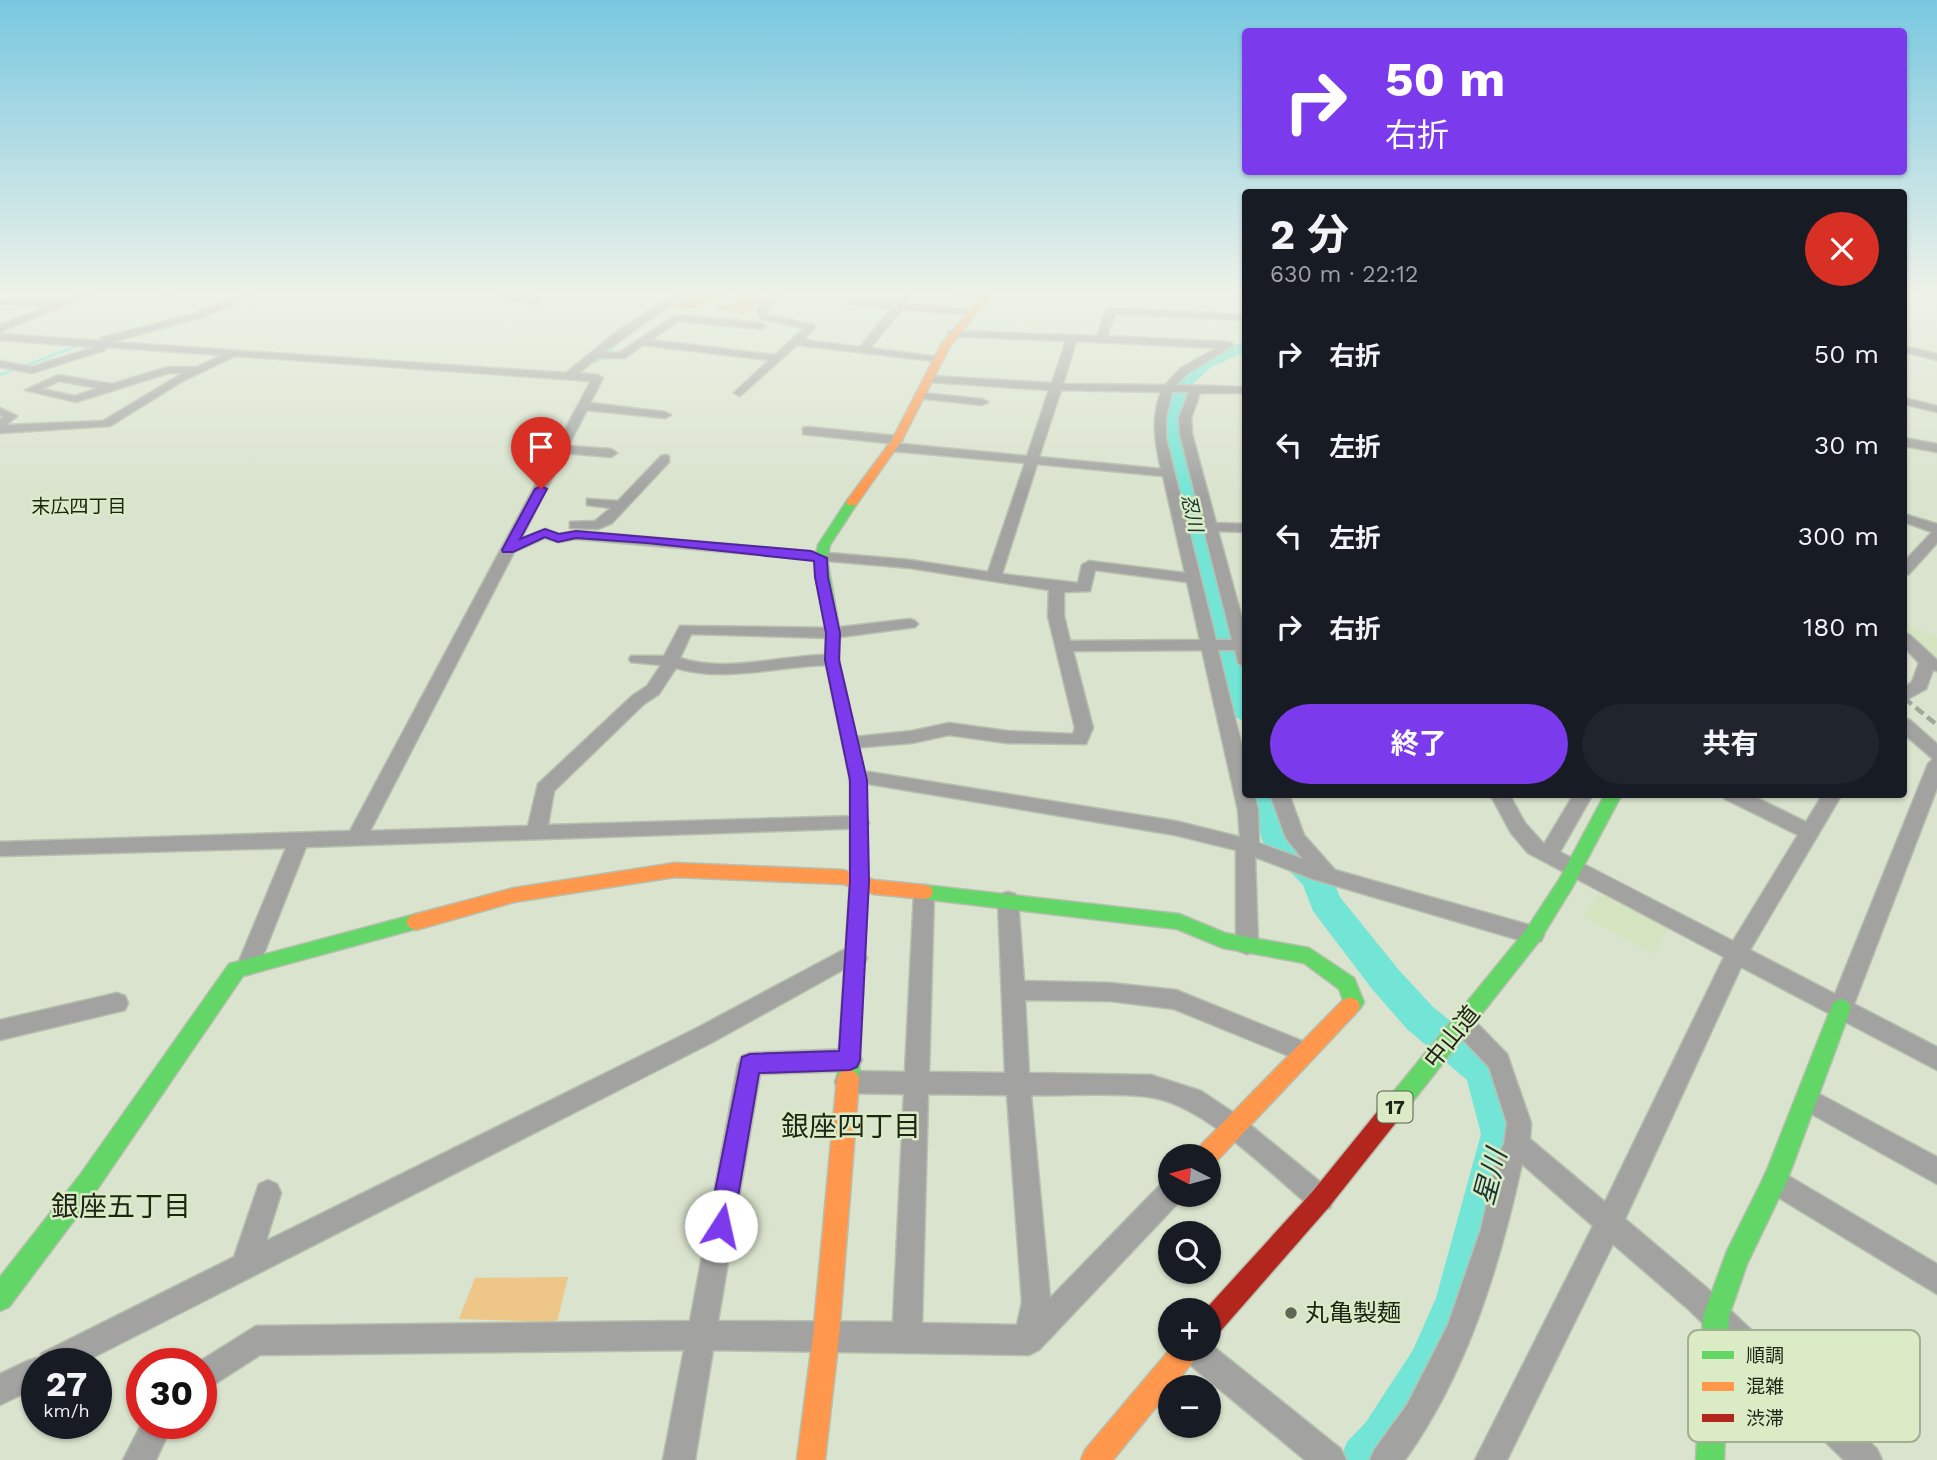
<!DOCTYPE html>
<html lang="ja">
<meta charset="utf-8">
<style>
body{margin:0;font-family:"Work Sans","Noto Sans JP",sans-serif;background:#20242c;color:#f1f3f6;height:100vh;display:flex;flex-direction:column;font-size:26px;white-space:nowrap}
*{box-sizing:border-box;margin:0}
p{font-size:23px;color:#9ea1a6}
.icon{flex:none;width:38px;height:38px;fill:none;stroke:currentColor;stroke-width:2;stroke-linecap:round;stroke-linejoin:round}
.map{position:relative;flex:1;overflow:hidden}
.sheet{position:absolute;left:1242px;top:189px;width:665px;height:609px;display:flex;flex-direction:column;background:#171b24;border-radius:7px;box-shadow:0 2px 5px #0004}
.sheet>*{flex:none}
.banner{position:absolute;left:1242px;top:28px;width:665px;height:147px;border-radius:7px;box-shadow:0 2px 5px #0004;background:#7c3aed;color:#fff;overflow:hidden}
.needle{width:46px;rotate:276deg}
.controls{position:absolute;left:1158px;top:1144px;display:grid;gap:14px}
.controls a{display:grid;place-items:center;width:63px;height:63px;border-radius:50%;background:#171b24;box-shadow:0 2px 5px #0004;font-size:35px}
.speed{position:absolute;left:21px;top:1348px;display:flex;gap:14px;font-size:35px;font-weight:700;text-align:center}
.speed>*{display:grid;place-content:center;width:91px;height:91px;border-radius:50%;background:#171b24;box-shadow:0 2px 5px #0004;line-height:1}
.speed small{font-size:18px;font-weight:400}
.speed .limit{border:10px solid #d22;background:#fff;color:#111}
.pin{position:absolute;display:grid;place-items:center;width:60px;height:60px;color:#fff;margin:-72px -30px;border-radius:50% 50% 50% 0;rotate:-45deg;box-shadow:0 0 7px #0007}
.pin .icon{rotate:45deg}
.me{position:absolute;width:77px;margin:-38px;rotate:10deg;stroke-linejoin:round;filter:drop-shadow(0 0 5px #0008)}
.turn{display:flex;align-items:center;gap:24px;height:147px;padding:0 28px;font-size:32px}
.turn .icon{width:91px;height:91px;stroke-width:2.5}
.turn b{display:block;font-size:49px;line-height:60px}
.round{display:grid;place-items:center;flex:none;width:74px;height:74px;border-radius:37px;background:#20242c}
.overview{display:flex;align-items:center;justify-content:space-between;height:119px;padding:0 28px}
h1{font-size:42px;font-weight:700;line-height:52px}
.cta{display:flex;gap:14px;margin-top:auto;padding:14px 28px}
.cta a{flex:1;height:80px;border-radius:42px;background:#7c3aed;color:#fff;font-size:28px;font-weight:700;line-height:80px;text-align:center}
.cta a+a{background:#20242c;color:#f1f3f6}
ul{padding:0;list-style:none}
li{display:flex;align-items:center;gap:21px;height:91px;padding:0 28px}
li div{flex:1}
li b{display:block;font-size:26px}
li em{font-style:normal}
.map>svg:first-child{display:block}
.built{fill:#d4e3c0}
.green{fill:#edc688}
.forest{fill:#dbb981}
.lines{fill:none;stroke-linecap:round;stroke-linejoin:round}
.stream{stroke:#73e5d6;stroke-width:2.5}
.river{fill:#73e5d6;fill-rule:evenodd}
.street-casing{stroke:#b7bfae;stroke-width:3}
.fast-casing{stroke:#b7bfae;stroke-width:3}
.slow-casing{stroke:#b7bfae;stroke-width:3}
.jam-casing{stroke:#b7bfae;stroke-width:3}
.street{fill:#a2a3a1;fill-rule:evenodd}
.fast{fill:#63d668;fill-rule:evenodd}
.slow{fill:#ff974d;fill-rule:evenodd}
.jam{fill:#b3261e;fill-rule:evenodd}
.rail{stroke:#a2a79c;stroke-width:4.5;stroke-dasharray:10 5;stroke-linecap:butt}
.route{fill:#7c3aed;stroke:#51269a;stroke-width:2}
.poi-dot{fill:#5f6756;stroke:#daebc5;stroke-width:2.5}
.labels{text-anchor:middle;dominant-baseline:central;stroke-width:5;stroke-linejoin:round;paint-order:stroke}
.far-neighbourhood-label{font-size:19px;fill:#1e2416;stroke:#daebc5}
.far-water-label{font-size:19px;font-style:italic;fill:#163633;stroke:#daebc5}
.shield{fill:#daebc5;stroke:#56604a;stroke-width:2}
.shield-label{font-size:19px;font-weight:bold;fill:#1e2416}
.near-street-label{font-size:24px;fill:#1e2416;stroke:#daebc5}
.near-poi-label{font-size:24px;fill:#1e2416;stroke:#daebc5;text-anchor:start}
.near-neighbourhood-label{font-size:28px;fill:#1e2416;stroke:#daebc5}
.near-water-label{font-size:28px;font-style:italic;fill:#163633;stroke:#daebc5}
.key{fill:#daebc5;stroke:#a2af90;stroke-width:2}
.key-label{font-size:19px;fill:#1e2416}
</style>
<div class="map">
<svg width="1937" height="1460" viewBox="0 0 1937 1460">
<rect width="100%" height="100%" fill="#d9e3cd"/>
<g class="built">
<path d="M1904,624L1937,637V659L1931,658L1904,630Z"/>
<path d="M1597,896H1613L1669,926L1654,954L1583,916Z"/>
</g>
<path class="green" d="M568,1277L557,1322L459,1319L475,1278Z"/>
<path class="forest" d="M696,291H751L748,294L770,296L766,304H745L757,306L746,314L713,310L722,303L734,304L737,296L730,293C719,301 707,301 696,309L671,307Z"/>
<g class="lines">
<g class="stream">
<path d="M655,316L695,291"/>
<path d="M610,351L619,341"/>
<path d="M583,368L602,358"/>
<path d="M0,375L80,345"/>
</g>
<g class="river">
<path d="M1246,341V352L1211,367L1191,386L1182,425L1210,543L1246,665V721L1236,718L1232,712L1188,543L1164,425L1177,381L1199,359Z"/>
<path d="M1252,794H1282L1292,835L1329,870L1340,897L1398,969L1433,1007L1498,1059L1521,1134L1481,1299L1447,1384L1398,1460H1340L1347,1442L1366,1422L1413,1350L1436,1298L1481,1134L1467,1080L1407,1029L1372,989L1313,911L1303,885L1267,848L1262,840Z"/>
</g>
<defs>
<g id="street">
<path d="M87,291H99L0,332V325L48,306L0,304V298L57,302Z"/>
<path d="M152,291H164L176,297L168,299Z"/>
<path d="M250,291H262L203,317L111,342L566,373L619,330L679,291H690L604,352L619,353L676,315L761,323L766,326L761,329L678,321L651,340L775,355L804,328L761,319L756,310L776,291H786L766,310L768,315L814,325V329L803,340L860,347L892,308L850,304L847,303V299L897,302L907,291H915L906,303L974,310V314L971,315L902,309L870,348L938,357L943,360L942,362L797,345L740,396L734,393L736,391L769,360L643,345L625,358H597L579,373L598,375L603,378L590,403L665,412L671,415L665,418L587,410L568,446L611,449L617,453L611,457L565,453L521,539L545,529L559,534L576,531L910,560L988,572L1025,463L892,451L886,447L892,443L1027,456L1049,390L930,382L925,379L930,376L1052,383L1066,341L953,336L948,333L949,331L1097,336L1106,311L1111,308L1244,315V319L1241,320L1115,314L1107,336L1229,342L1234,345L1188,373L1176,385L1246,387V393H1200L1191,418L1192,434L1216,523L1246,524V532L1218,531L1246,633V668L1238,663L1235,650H1218L1246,763V794H1254L1258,810L1259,843L1303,859L1286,838L1270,794H1289L1304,835L1335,870L1533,926L1541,929L1544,935L1541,941L1533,944L1313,879L1255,857L1258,945L1255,951L1247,954L1239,951L1236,945V850L1175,835L869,784L851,785L849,780L851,775L869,772L1175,821L1240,837L1238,810L1202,650L1073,651L1093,728L1086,744L1007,743L949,735L912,743L851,748L842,742L845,738L912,731L949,723L1007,731L1073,734L1075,728L1048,616L1049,590L910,568L576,539L558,542L545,538L514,552L370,831L528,826L538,784L632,696L647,686L661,665L631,662L629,659L631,656H664L680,626L833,628L910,619L915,621L918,624L915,627L833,638L691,634L680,658C725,673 778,656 825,655L838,657L840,660L832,665C781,665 726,683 676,668L659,694L644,704L554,791L548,825L859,816L866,818L869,823L866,828L306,847L259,966L256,972L248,975L240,972L237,966L286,848L0,856V842L350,831L591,381L235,356L181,382L110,426L0,433V419L3,417L0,415V408L17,416L6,425L103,421L183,373H169L76,402L25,390L58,375L112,384L168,367H197L222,355L106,347L105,350L32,373L0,367V361L31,367L95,347L0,340V334L101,341V338L197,313ZM1076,341L1217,348L1181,368L1165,385L1063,384ZM59,381L98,388L75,396L42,389ZM1061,390L1161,392C1151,418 1155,442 1161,469L1039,457ZM1172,392H1189L1179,418L1180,434L1232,640H1216L1166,438V417ZM1037,464L1163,476L1185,573L1089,561L1082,565L1078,583L1002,574ZM1095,570L1187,582L1200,640L1070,641L1064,616V592L1090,591Z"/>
<path d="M941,291H969L991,295L986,298Z"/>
<path d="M1918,291H1937V296L1920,293Z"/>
<path d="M502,294L537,297L542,300L537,303L499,299V295Z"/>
<path d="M1904,346L1937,354V360L1904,352Z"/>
<path d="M921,393L982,399L988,402L982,405L917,398V394Z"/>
<path d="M1904,398L1937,406V412L1904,404Z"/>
<path d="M807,427L897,436L903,440L897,444L803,434V428Z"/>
<path d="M1904,438L1937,444V452L1904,446Z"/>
<path d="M665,455L669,456V462L612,523L598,529L570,528V522L595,521L611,508L587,505V499L618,501L661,456Z"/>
<path d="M1904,514L1937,524V543L1909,574L1904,575V562L1932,532L1904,522Z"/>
<path d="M1904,633L1910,635L1937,660V671L1933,670L1926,689L1904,701V688L1912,682L1919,663L1904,647Z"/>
<path d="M1904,718L1910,720L1937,744V788L1854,1004L1937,1047V1070L1741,967L1625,1219L1707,1288L1877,1449L1882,1460H1844L1687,1308L1613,1244L1507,1460H1475L1593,1226L1522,1164C1499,1268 1467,1373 1405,1460H1370L1375,1449L1407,1405L1448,1325L1481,1229L1496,1163L1504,1144L1507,1123L1489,1067L1455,1031L1451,1024L1455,1017L1463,1014L1471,1017L1507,1054L1531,1123L1530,1139L1605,1202L1724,957L1528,853L1511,833L1490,794H1509L1525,823L1544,844L1574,794H1593L1560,852L1733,941L1798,835L1725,799L1723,794H1749L1806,822L1823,794H1842L1750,950L1835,994L1928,764L1933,759L1904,734Z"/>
<path d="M924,885L931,887L934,893L929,1072L1005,1073L998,900L1001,894L1008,892L1015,894L1018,900L1024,981L1110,983L1176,990L1312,1045L1316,1052L1312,1059L1304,1062L1174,1009L1110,1001L1025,1000L1029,1073L1151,1075L1201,1091L1243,1119L1330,1190L1334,1199L1330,1208L1321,1212L1312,1208C1271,1174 1202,1103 1149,1097C1111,1092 1070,1096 1031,1095L1050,1298L1162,1183L1171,1179V1195H1183L1180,1201L1039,1350L1029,1355L713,1350L695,1460H663L684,1350L260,1355L201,1393V1363H197L256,1326L690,1321L738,1064L742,1056L750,1053L850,1049L858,1053L862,1060L858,1067L850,1071L760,1074L718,1321L893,1322L904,1094L847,1093L838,1090L835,1082L838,1074L847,1071L905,1072L914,893L917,887ZM928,1094L1007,1095L1022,1302L1017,1325L922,1323Z"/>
<path d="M845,949L864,952L867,958L864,964L848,967L711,1043L82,1363H37V1387L0,1405V1374L27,1361L40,1357L42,1353L234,1257L259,1184L268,1180L277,1184L281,1193L266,1241L695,1029Z"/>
<path d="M117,993L125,996L128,1003L125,1010L0,1040V1020Z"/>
<path d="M1808,1088L1937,1157V1184L1799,1107L1796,1099L1799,1091Z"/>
<path d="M1775,1168L1937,1264V1294L1766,1190L1762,1181L1766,1172Z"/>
<path d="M1209,1343L1341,1449L1346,1460H1305L1183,1359L1179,1349H1209Z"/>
<path d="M142,1423H173L156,1460H123Z"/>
</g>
<g id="fast">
<path d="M1907,291H1915L1904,302V294Z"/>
<path d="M852,498L858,502L830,545L827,559L840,633L839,660L866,780L868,881L859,1079L856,1086L848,1089L840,1086L837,1079L850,881V780L825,660L826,633L815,559L818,545L848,499Z"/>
<path d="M1605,794H1622L1572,888L1540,940L1402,1115L1394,1118L1386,1115L1383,1108L1386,1101L1526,930L1560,878Z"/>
<path d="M924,885L1179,914L1225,933L1309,948L1354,978L1364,1002C1359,1012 1354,1016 1343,1012L1340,1006L1343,1000L1339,989L1304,963L1223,948L1177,929L924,899L917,897L915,892L917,887Z"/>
<path d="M416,914L423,917L426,922L423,927L243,976L96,1191L9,1307L0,1311V1277L80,1175L229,964Z"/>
<path d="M1841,999L1848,1002L1851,1008L1787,1181L1747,1264L1729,1316L1724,1460H1696L1703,1316L1727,1251L1765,1175L1831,1008L1834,1002Z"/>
</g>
<g id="slow">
<path d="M986,291H994L950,346L902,440L856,505H848L846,502L892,440L941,345Z"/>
<path d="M675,863L843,870L874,880L924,885L931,887L933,892L931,897L924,899L874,894L843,884L675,877L514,902L416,930L409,927L406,922L409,917L416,914L514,888Z"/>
<path d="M1350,997L1357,1000L1360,1006L1357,1012L1213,1165L1209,1166V1157H1194L1197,1149L1343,1000Z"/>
<path d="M848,1069L856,1072L859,1079L839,1336L825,1460H797L813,1336L837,1079L840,1072Z"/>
<path d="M1171,1348L1200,1349L1196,1358L1113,1460H1081L1085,1450Z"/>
</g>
<path id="jam" d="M1394,1098L1402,1101L1405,1108L1402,1115L1329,1207L1218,1334L1209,1338V1311H1204L1313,1191L1386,1101Z"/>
</defs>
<use href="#street" class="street-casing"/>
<use href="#fast" class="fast-casing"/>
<use href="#slow" class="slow-casing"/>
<use href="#jam" class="jam-casing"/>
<use href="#street" class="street"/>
<use href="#fast" class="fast"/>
<use href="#slow" class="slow"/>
<use href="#jam" class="jam"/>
<path class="rail" d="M1904,698L1937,725"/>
</g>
<linearGradient id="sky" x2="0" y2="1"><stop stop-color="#79c8e1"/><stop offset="0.59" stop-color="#eef2e8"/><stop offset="1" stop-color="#eef2e8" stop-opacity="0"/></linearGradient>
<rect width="1937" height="495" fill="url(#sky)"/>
<path class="route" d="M541,486L547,489L520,539L545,529L559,534L576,531L811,551L827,558L828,577L840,633L839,660L867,780L869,881L860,1060L857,1067L850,1070L759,1073L733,1226L729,1235L721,1238L712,1235L708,1226L742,1057L750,1054L839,1051L850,881V780L825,660L826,633L815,577L814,561L647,543L576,538L558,542L545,537L513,552H503L502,550L535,489Z"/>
<circle class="poi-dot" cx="1291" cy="1313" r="7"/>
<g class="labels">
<g class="far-neighbourhood-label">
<text x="79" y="506">末広四丁目</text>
</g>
<g class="far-water-label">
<text transform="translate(1192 513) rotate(77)">忍川</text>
</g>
<rect class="shield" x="1377.5" y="1091.5" width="35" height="31" rx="5"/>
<g class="shield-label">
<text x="1395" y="1107">17</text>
</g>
<g class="near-street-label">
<text transform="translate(1452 1037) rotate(-51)">中山道</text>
</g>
<g class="near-poi-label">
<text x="1305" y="1313">丸亀製麺</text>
</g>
<g class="near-neighbourhood-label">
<text x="851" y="1126">銀座四丁目</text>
<text x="121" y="1206">銀座五丁目</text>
</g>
<g class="near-water-label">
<text transform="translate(1490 1177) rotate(-75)">星川</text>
</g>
</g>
<rect x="1688" y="1330" width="232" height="112" rx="10" class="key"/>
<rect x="1702" y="1351" width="32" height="8" fill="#63d668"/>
<rect x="1702" y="1382" width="32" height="9" fill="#ff974d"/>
<rect x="1702" y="1414" width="32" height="8" fill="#b3261e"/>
<g class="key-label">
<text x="1746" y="1362">順調</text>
<text x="1746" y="1393">混雑</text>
<text x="1746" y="1425">渋滞</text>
</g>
</svg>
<div class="controls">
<a><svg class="needle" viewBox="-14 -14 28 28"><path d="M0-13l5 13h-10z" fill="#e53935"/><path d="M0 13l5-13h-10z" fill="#9ea1a6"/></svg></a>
<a><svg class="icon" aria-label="search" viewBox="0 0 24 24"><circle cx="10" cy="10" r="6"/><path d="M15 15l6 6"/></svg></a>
<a>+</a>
<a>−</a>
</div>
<div class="speed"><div>27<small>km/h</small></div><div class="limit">30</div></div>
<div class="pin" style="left:541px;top:489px;background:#d93025"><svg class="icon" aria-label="arrive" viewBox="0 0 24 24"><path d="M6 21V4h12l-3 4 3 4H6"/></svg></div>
<svg class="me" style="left:721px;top:1226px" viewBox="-20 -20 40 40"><circle r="19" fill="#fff"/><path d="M0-13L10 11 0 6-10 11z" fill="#7c3aed"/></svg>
<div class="banner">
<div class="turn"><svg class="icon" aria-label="right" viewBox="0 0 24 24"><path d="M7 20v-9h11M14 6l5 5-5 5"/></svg><div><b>50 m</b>右折</div></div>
</div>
<section class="sheet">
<div class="overview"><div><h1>2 分</h1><p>630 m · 22:12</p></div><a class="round" style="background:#d93025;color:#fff"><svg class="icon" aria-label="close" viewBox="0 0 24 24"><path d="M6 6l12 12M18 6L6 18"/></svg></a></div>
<ul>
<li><svg class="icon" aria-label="right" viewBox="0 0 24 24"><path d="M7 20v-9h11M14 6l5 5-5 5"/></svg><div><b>右折</b></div><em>50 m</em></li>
<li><svg class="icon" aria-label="left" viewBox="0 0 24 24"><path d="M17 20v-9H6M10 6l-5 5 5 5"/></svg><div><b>左折</b></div><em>30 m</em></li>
<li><svg class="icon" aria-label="left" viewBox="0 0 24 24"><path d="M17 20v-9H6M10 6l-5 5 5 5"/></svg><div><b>左折</b></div><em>300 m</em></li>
<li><svg class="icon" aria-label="right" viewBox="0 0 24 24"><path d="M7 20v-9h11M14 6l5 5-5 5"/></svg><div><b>右折</b></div><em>180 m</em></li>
</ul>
<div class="cta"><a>終了</a><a>共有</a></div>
</section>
</div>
